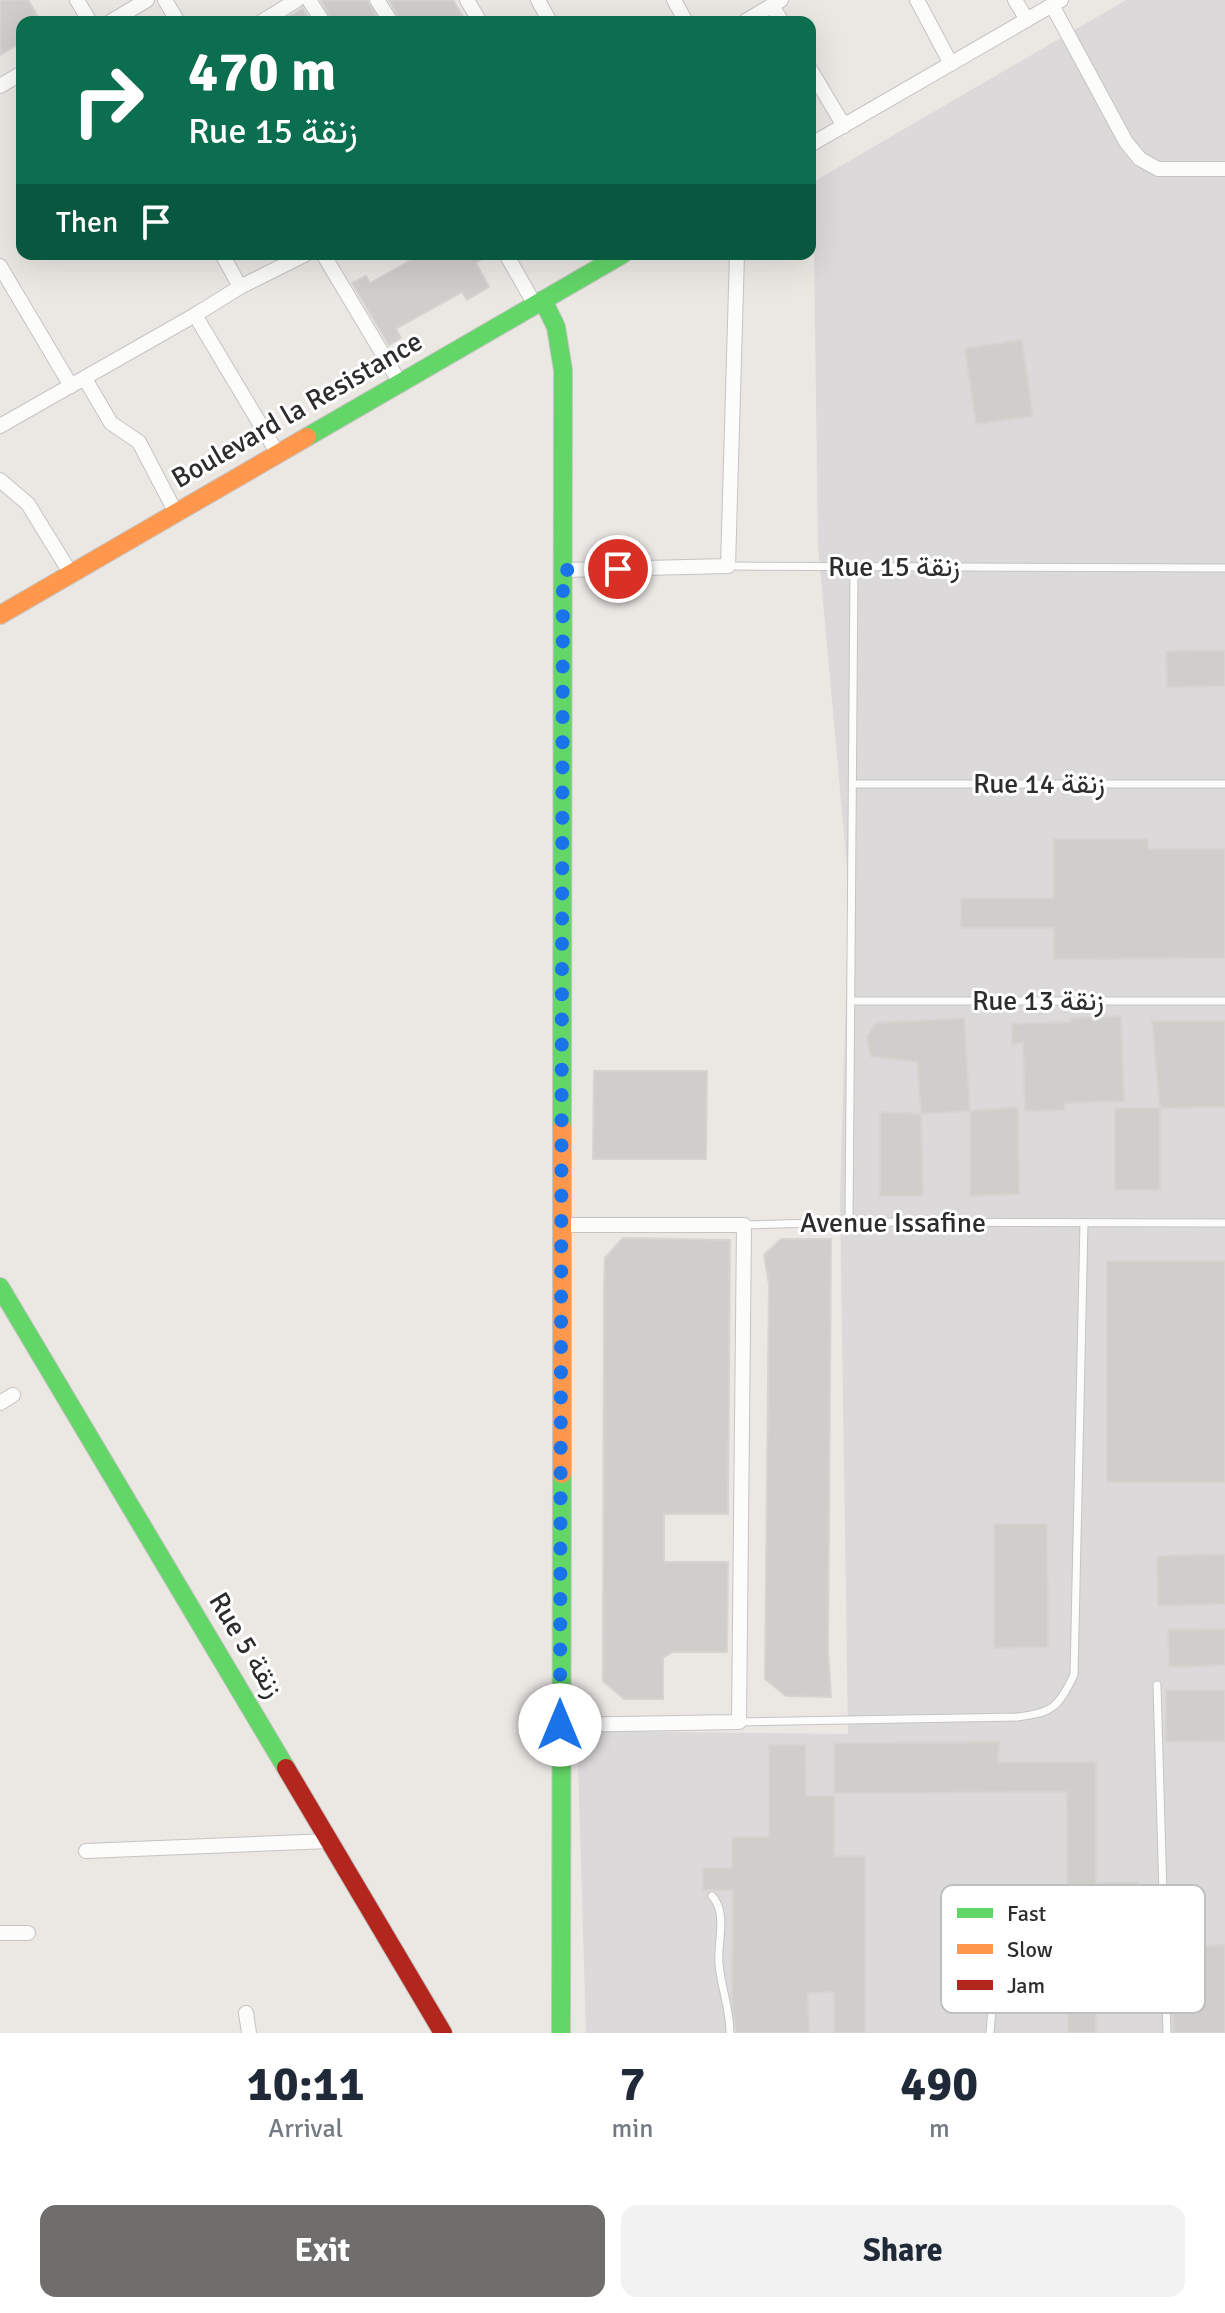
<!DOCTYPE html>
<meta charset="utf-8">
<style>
body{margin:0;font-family:Signika,Vazirmatn,sans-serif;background:#f2f2f3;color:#1f2937;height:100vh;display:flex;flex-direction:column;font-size:30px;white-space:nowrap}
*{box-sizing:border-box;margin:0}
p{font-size:26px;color:#747a83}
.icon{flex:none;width:44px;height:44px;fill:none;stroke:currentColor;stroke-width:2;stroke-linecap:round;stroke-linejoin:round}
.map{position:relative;height:2033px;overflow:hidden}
.drawer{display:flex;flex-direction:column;background:#fff;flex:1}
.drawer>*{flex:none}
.banner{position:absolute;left:16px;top:16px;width:800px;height:244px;border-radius:16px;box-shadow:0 8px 32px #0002;background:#0b6e4f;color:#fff;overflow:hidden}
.pin{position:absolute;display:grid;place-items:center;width:68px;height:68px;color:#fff;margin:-34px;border:4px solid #fff;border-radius:50%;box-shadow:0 2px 8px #0007}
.me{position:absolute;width:88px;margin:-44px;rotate:0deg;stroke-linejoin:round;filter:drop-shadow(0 0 6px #0008)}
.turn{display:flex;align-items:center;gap:28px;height:168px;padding:0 40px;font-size:36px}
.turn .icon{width:104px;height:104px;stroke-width:2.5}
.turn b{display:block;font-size:56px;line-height:68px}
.then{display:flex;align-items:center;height:76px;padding:0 40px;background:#0003;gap:16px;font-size:30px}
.eta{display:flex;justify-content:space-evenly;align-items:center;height:136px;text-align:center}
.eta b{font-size:48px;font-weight:700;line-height:56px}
.cta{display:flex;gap:16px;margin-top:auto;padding:16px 40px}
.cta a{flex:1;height:92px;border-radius:16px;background:#706e6d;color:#fff;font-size:32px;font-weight:700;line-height:92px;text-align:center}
.cta a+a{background:#f2f2f3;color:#1f2937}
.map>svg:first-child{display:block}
.industrial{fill:#dcd9db}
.building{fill:#d0cecb;stroke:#d6d4d0;stroke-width:2}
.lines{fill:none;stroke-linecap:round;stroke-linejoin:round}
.lane-casing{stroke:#c5c4c3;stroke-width:9}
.street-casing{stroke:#c5c4c3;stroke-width:16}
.fast-casing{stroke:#c5c4c3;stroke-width:20}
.slow-casing{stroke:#c5c4c3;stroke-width:20}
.jam-casing{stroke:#c5c4c3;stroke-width:20}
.lane{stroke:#fcfcfb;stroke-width:7}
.street{stroke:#fcfcfb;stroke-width:14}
.fast{stroke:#63d668;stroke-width:18}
.slow{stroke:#ff974d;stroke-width:18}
.jam{stroke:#b3261e;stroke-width:18}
.route{stroke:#1a73e8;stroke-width:14;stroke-dasharray:0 25.2}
.labels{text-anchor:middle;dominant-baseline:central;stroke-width:6;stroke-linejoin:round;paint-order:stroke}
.street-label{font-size:28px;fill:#2d2d2d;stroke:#fff}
.key{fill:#fff;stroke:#c0c0c0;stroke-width:2}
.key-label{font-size:22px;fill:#2d2d2d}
</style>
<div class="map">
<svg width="1225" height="2033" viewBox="0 0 1225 2033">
<rect width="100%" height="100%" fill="#ebe8e4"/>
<path class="industrial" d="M1126,0H1225V2033H586L577,1731L848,1734L840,1201L849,890L818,546L813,182Z"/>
<g class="building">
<path d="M0,0H28L41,22H22V42L0,55Z"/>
<path d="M321,0H367L379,22H333Z"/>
<path d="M389,0H453L466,22H401Z"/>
<path d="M302,8L311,22H280L302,9Z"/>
<path d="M422,254H490L476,263L489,287L467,300L462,292L396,329L401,338L389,345L352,283L366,276L370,283Z"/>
<path d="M1022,340L1033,416L976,424L965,348Z"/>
<path d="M1225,650V686L1167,687L1166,651Z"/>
<path d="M1054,839H1148V849H1225V958L1054,959V928H961V898H1054Z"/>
<path d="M1121,1016L1124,1101L1064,1103L1065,1110L1025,1111L1023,1042L1012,1045V1024L1071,1022V1018Z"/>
<path d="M964,1018L970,1111L921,1114L917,1062L870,1056L867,1036L876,1023Z"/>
<path d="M1152,1021H1225V1107L1160,1108Z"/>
<path d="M594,1071H707L706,1159H593Z"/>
<path d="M1018,1107L1019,1194L970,1196V1111Z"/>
<rect x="1115" y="1108" width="45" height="82"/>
<path d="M880,1112L921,1114L923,1196H880Z"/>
<path d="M623,1238L730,1240L728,1514H664V1562H728L727,1652H672L663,1658V1699H624L603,1681L604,1285L605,1258Z"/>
<path d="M781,1239H831L828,1651L831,1697L786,1696L765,1679L769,1284L764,1255Z"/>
<rect x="1107" y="1261" width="118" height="221"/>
<path d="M994,1524H1047L1048,1647L994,1648Z"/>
<path d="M1225,1554V1604L1158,1606L1157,1556Z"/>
<path d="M1225,1629V1665L1169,1667L1168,1630Z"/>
<path d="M1166,1690H1225V1741L1166,1742Z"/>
<path d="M999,1742L998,1762H1096V1883L1138,1882L1140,1980H1096V2033H1068L1067,1792L834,1793V1743Z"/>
<path d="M769,1745H805L806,1796H834V1856H865V2033H834V1992L808,1993L809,2033H736L732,2000L733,1890H703V1868H732V1837H769Z"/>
<path d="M1225,1945V2033H1174L1171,1947Z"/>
</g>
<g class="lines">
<defs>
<g id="lane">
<path d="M728,566L1225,568"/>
<path d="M853,784H1225"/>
<path d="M851,1001H1225"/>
<path d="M849,1222L854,568"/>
<path d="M744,1225L849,1222L1225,1223"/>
<path d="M1157,1685L1167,2033"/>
<path d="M739,1722L1017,1717C1053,1713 1058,1707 1074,1675L1084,1223"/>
<path d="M712,1896C728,1913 717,1941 719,1964C721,1987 730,2009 730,2033"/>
<path d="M990,2033L992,2009"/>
</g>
<g id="street">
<path d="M77,0L90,22"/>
<path d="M165,0L178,22"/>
<path d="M309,0L323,22"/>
<path d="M377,0L391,22"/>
<path d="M467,0L480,22"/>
<path d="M538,0L550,22"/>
<path d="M674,0L686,22"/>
<path d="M917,0L951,64"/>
<path d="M1015,0L1027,20"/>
<path d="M1052,5L1126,142L1140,159L1158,169H1225"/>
<path d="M772,6L782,22"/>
<path d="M110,22L147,0"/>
<path d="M261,22L297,0"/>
<path d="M744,22L781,0"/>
<path d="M810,69L844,126"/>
<path d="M0,86L22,73"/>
<path d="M810,145L1061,0"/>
<path d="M222,254L240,287"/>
<path d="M323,254L400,383"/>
<path d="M506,254L535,305"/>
<path d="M0,266L71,386"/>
<path d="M195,315L278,454"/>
<path d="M85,379L111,423L139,442L176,513"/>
<path d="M0,426L195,315L240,287L306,254"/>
<path d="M0,480L28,504L71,574"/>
<path d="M563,570L728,566L737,254"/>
<path d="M0,1403L13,1395"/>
<path d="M560,1725L739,1722L744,1225H561"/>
<path d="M86,1851L330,1841"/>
<path d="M0,1933H28"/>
<path d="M246,2013L249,2033"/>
</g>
<g id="fast">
<path d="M543,300L556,327L563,370L562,1128"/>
<path d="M307,437L623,254"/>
<path d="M0,1287L286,1768"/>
<path d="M561,2033L562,1474"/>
</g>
<g id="slow">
<path d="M0,615L307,437"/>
<path d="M562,1474V1128"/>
</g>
<path id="jam" d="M286,1768L443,2033"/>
</defs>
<use href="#lane" class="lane-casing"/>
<use href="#street" class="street-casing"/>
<use href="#fast" class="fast-casing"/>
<use href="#slow" class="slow-casing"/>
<use href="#jam" class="jam-casing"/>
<use href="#lane" class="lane"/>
<use href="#street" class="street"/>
<use href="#fast" class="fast"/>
<use href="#slow" class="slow"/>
<use href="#jam" class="jam"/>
</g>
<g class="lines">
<path class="route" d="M560,1725L563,570L618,569"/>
</g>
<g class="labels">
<g class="street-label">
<text transform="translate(297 410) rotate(-30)">Boulevard la Resistance</text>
<text x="894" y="567">Rue 15 زنقة</text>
<text x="1039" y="784">Rue 14 زنقة</text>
<text x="1038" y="1001">Rue 13 زنقة</text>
<text x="893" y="1223">Avenue Issafine</text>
<text transform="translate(246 1645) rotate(59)">Rue 5 زنقة</text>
</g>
</g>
<rect x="941" y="1885" width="264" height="128" rx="12" class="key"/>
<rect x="957" y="1908" width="36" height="10" fill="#63d668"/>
<rect x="957" y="1944" width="36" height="10" fill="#ff974d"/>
<rect x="957" y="1980" width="36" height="10" fill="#b3261e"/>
<g class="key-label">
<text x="1007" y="1921">Fast</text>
<text x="1007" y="1957">Slow</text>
<text x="1007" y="1993">Jam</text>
</g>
</svg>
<div class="pin" style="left:618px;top:569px;background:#d93025"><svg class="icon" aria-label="arrive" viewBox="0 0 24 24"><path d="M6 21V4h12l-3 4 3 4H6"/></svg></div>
<svg class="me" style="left:560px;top:1725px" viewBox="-20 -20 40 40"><circle r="19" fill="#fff"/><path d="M0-13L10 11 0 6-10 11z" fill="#1a73e8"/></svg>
<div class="banner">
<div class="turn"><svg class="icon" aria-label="right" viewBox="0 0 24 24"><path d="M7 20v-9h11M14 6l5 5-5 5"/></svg><div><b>470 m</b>Rue 15 زنقة</div></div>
<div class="then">Then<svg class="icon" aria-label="arrive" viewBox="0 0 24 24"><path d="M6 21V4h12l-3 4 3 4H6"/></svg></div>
</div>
</div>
<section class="drawer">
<div class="eta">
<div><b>10:11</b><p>Arrival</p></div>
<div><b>7</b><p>min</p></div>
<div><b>490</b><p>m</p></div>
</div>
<div class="cta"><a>Exit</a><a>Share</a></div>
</section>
